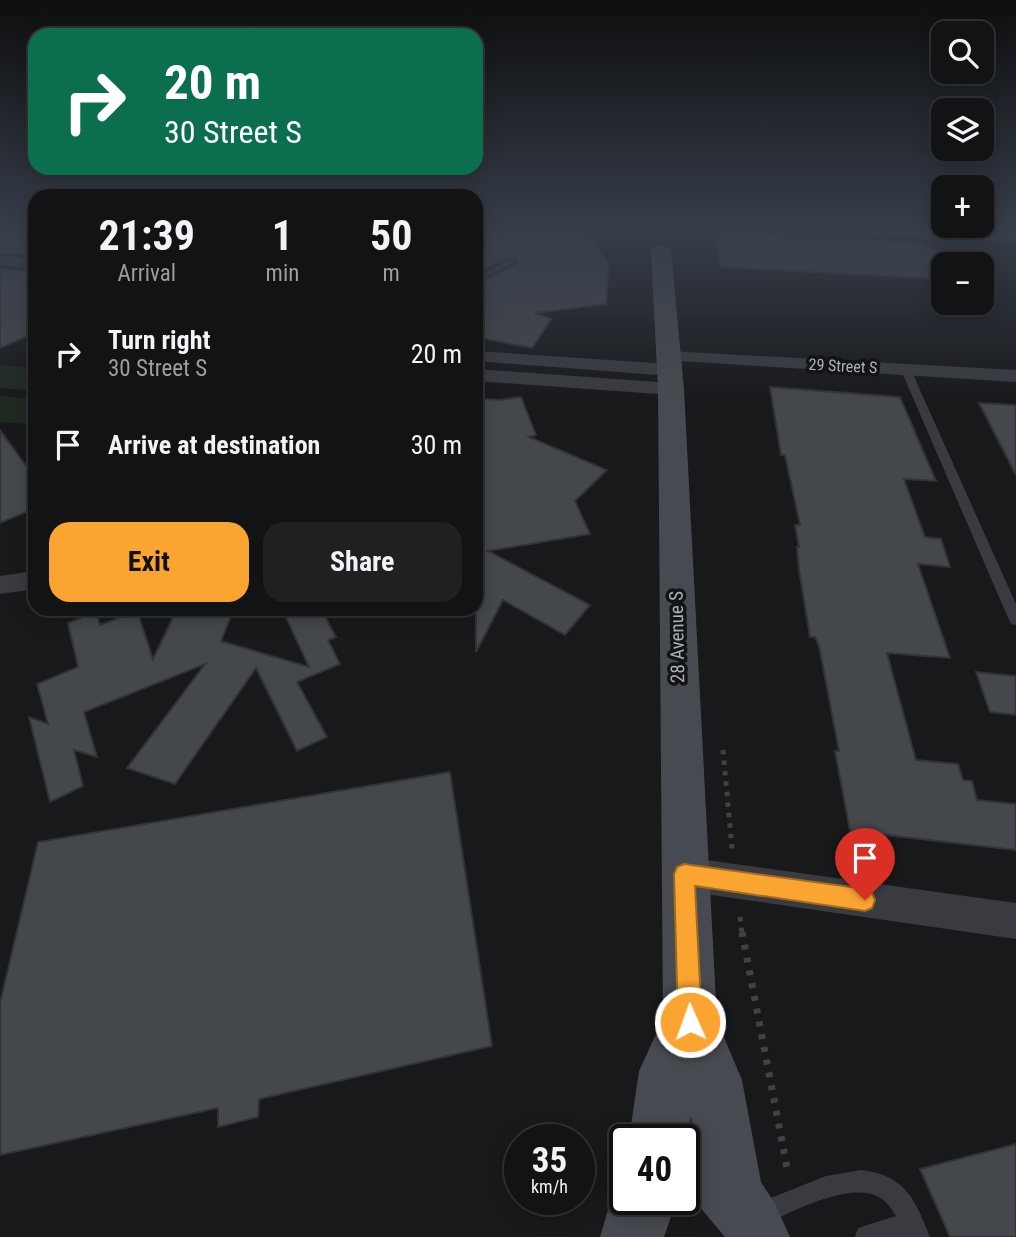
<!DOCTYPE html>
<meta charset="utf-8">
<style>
body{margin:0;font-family:"Roboto Condensed",sans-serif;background:#1f2022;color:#f1f3f6;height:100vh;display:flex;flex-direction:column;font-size:26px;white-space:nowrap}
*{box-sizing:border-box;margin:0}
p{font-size:23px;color:#9c9ea0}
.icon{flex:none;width:38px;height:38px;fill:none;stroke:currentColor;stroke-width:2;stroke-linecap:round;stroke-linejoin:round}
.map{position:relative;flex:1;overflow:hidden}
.panel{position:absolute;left:28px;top:189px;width:455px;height:427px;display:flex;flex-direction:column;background:#121314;border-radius:21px;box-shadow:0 4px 18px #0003,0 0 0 2px #313234}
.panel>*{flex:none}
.hud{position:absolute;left:28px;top:28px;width:455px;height:147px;border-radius:21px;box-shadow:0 4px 18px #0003,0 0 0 2px #313234;background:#0b6e4f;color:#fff;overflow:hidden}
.buttons{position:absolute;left:931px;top:21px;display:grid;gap:14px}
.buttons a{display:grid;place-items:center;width:63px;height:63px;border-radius:14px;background:#121314;box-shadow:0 4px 18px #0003,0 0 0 2px #313234;font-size:35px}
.speed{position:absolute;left:504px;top:1124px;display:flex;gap:14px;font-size:35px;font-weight:700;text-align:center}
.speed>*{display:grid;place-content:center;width:91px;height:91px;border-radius:50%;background:#121314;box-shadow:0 4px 18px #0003,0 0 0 2px #313234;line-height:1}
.speed small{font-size:18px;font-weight:400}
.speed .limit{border:4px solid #111;border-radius:10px;background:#fff;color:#111}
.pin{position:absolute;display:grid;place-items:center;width:60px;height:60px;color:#fff;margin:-72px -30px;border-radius:50% 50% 50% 0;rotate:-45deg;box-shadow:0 0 7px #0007}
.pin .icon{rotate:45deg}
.me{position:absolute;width:77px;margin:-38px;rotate:358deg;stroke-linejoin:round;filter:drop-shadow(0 0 5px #0008)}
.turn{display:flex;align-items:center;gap:24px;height:147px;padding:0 21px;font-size:32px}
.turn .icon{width:91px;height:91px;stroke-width:2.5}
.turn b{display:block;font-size:49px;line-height:60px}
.eta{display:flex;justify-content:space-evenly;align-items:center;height:119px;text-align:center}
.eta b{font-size:42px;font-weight:700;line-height:49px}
.button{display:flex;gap:14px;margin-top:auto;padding:14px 21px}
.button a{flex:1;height:80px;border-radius:21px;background:#faa531;color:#111;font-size:28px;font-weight:700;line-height:80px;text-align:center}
.button a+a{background:#1f2022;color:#f1f3f6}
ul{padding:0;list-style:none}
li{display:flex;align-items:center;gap:21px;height:91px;padding:0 21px}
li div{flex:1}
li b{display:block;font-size:26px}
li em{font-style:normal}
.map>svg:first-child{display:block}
.green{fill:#202921}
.building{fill:#44474b;stroke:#323337;stroke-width:2}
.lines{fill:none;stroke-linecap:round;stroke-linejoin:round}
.path-far2{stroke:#3f4247;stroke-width:2.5;stroke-dasharray:2 3.5;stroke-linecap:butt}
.path-far1{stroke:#3f4247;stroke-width:5;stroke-dasharray:4.5 6;stroke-linecap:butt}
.path{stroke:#3f4247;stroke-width:7;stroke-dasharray:5 8;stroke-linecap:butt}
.lane{fill:#393b40;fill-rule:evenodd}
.street{fill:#393b40;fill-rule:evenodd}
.secondary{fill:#474a50;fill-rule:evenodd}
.route{fill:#faa531;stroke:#a26b20;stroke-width:2}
.labels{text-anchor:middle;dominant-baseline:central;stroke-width:7;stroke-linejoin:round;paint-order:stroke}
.far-street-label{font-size:16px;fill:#aab1bb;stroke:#131416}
.street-label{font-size:19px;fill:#aab1bb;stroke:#131416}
</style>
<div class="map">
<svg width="1016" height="1237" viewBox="0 0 1016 1237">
<rect width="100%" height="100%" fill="#18191b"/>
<g class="green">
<path d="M0,365L35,368V391L0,388Z"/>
<path d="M0,396L35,399V414L26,424L0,422Z"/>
</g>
<g class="building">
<path d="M0,229H35V255L0,253Z"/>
<path d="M476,229H543L573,234L582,232L588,236L609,264L606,304L535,313L551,319L532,348L476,337V284L519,263L517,259L508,258L476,273Z"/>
<path d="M724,233L924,244L926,247L933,248L943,264V279L721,267L716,235L724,236Z"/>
<path d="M0,269L35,271V333L0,348Z"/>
<path d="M770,387L900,397L936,481L904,479L925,537L941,539L950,567L918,564L950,658L887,653L916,760L958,764L963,780L972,781L977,800L1016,804V850L850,831L835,751H839L819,646L815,637H810L799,570L797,547H799L795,525H800L785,455H781Z"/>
<path d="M521,397L536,435L529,437L607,470L575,501L590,534L488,551L590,605L565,635L503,600L476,652V398L499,400Z"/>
<path d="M979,403L1016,405V475Z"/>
<path d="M0,430L35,478V508L0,523Z"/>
<path d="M177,609H234L221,641L309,667L282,609H321L336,637L328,640L340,664L297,682L327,737L297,751L256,668L175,784L127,768L205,664L84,712L97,757L74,750L83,786L50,802L29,717L48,724L37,684L78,667L68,623L96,612L100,625L137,611L153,659Z"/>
<path d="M976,672L1016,676V715L990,712Z"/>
<path d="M450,772L492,1046L259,1099L258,1117L218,1127V1108L0,1155V1003L38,842Z"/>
<path d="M1016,1144V1237H950L920,1169Z"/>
</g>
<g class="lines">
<g class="path-far2">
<path d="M633,229L639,239"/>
<path d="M748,229L851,234"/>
<path d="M685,244L686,236L708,229"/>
</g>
<g class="path-far1">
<path d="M723,750L732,849"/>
<path d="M740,917L742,934"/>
</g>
<path class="path" d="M742,932L788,1173"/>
<g class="lane">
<path d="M509,260L516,262L476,282V276Z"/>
<path d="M906,367L911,370L1016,604V625L1011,624L1009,620L901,370Z"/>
<path d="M861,1170C905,1175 915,1199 930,1237H855L858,1228L896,1216C891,1208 886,1200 877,1196C846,1182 791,1213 761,1225L753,1221L749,1213L753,1205L826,1176Z"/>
</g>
<g class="street">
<path d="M0,256L35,258V268L0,266Z"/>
<path d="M476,351L670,364L679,370L670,376L476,361Z"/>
<path d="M669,351L1016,370V382L663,360L660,356L663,352Z"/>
<path d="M476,369L671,383L681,389L671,395L476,381Z"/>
<path d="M35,571V589L0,594V576Z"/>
<path d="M684,857L1016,903V939L684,891L672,886L667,874L672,862Z"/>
</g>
<g class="secondary">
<path d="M865,229L1016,230V242L875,235L868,233Z"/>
<path d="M661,245L668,247L671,251L684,389L717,1021L742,1080L761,1182L775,1204L790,1237H725L699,1206L676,1202L664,1237H600L608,1210L624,1177L625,1199H684V1139H629L639,1071L663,1019L658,389L651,251L654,247ZM691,1116L695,1145H686Z"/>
</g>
</g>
<linearGradient id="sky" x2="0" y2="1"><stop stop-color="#0d0e0f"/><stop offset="0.57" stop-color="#373e4a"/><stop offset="1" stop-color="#373e4a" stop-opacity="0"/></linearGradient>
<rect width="1016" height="402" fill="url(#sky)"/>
<path class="route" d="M684,864L865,889L872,893L875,900L872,908L865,911L695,886L702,1022L698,1031L690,1034L682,1031L678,1022L674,874L677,867Z"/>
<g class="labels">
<g class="far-street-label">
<text transform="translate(843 366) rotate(3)">29 Street S</text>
</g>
<g class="street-label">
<text transform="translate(677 637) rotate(-91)">28 Avenue S</text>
</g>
</g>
</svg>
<div class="buttons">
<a><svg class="icon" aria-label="search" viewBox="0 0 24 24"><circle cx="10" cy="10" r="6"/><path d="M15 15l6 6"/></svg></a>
<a><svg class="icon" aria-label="layers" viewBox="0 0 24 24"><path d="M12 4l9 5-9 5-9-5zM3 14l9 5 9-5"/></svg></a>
<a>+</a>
<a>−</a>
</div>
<div class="speed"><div>35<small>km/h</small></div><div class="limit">40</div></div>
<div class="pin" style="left:865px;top:900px;background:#d93025"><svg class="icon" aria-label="arrive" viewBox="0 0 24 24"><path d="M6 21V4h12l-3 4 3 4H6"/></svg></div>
<svg class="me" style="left:690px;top:1022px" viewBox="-20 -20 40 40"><circle r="17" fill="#faa531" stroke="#fff" stroke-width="3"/><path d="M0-11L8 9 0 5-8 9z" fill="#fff"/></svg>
<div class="hud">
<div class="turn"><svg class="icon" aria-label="right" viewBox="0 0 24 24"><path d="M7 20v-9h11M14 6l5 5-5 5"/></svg><div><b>20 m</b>30 Street S</div></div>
</div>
<section class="panel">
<div class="eta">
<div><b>21:39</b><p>Arrival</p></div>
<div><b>1</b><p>min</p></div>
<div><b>50</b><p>m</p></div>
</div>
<ul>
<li><svg class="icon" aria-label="right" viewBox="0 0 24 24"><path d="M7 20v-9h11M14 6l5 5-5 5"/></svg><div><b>Turn right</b><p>30 Street S</p></div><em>20 m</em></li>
<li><svg class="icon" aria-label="arrive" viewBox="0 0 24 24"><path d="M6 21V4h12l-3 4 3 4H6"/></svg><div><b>Arrive at destination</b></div><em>30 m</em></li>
</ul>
<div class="button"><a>Exit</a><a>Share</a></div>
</section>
</div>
